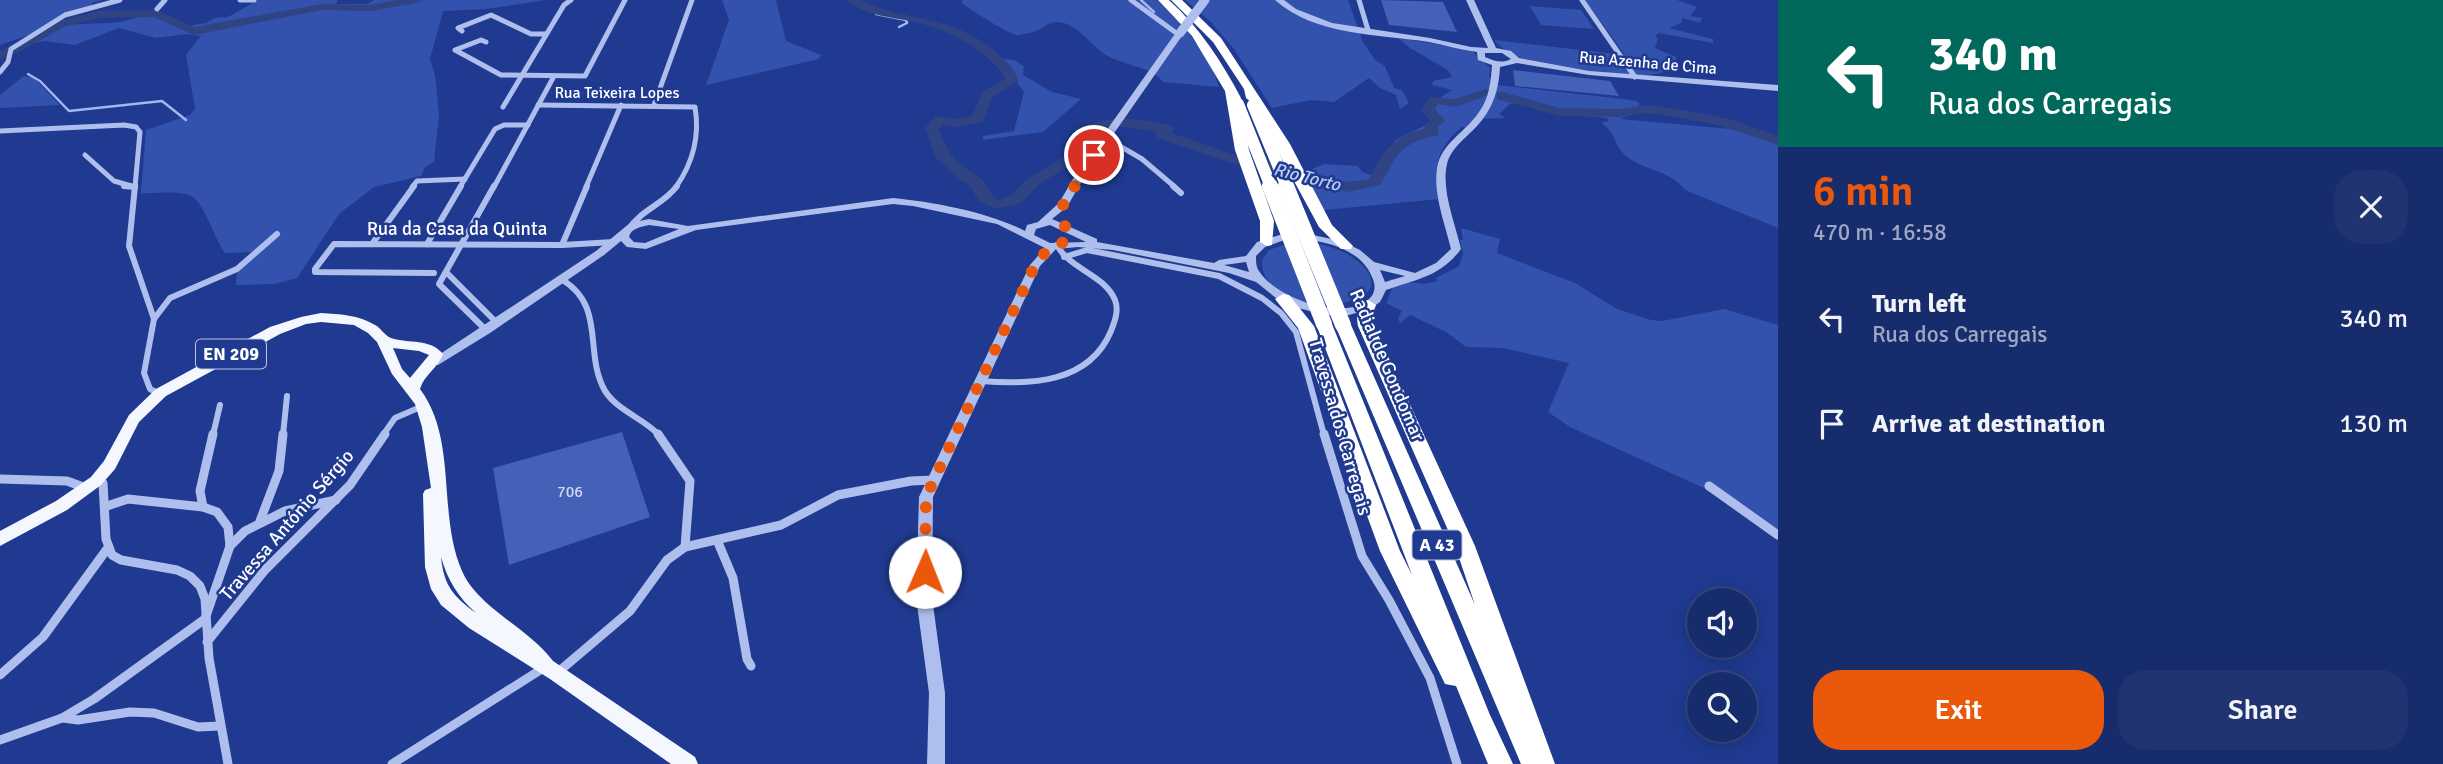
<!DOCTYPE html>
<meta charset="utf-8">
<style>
body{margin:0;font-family:Signika,sans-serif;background:#203472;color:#f1f3f6;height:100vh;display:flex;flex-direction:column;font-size:26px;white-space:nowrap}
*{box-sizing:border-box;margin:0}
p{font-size:23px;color:#9ea7c2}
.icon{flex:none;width:38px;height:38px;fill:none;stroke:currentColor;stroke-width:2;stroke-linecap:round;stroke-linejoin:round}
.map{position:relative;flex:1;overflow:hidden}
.side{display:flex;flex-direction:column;background:#172c6c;width:665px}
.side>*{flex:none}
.hud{background:#00695c;color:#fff;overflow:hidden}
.tools{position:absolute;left:1687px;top:588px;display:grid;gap:14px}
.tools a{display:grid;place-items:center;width:70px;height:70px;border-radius:50%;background:#172c6c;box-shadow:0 4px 18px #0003,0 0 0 2px #36487f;font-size:35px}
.pin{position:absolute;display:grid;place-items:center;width:60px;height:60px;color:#fff;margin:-30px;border:4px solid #fff;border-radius:50%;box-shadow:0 2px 7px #0007}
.me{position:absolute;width:77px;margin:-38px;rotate:1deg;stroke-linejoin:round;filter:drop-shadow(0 0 5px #0008)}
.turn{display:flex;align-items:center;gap:24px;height:147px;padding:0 35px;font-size:32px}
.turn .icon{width:91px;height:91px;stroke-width:2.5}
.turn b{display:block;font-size:49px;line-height:60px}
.round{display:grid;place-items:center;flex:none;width:74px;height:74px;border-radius:28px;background:#203472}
.overview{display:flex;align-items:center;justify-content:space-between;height:119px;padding:0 35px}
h1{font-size:42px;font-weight:600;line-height:52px;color:#ea580c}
.primary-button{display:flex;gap:14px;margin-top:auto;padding:14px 35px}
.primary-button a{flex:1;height:80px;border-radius:28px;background:#ea580c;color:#fff;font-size:28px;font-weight:600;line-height:80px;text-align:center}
.primary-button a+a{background:#203472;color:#f1f3f6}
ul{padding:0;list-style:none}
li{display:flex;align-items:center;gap:21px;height:105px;padding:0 35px}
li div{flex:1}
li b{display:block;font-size:26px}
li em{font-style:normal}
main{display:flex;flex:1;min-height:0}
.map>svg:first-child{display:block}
.green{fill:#3252ae}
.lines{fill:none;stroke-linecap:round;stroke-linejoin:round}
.stream{stroke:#a2b7ef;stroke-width:2.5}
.river{fill:#304484;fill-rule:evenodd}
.building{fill:#4361b6}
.minor-far2{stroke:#afbfed;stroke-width:5}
.minor-far1{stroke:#afbfed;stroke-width:6}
.minor{stroke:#afbfed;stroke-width:9}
.tertiary{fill:#afbfed;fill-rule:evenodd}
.primary{fill:#f5f7ff;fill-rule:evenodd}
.motorway{fill:#fff;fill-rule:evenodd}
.tertiary-bridge{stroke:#afbfed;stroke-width:9}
.motorway-bridge-far1{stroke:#fff;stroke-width:12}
.motorway-bridge{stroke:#fff;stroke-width:16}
.route{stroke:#ea580c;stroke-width:12;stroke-dasharray:0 21.6}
.labels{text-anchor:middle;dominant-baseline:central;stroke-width:5;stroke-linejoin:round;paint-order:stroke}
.far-street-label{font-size:16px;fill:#fff;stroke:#1f3a90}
.number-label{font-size:16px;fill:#d0d8ed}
.far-water-label{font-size:18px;font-style:italic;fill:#bbcaf4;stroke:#1f3a90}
.shield{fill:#1f3a90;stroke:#bcc4de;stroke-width:2}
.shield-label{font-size:18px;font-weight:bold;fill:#fff}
.street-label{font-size:19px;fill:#fff;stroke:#1f3a90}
</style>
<main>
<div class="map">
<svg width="1778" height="764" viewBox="0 0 1778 764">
<rect width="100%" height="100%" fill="#1f3a90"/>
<g class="green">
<path d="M0,0H103L92,3L91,6L78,9L32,34L0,45Z"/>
<path d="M258,0H338L336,4H367L374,0H546L486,9L443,11L430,59L435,75L439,114L434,162L425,167L421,176L374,187L339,214L297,278L275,284L236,285L237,273L254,252L225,253C215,240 203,200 191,196C178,190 155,194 141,193L146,130L190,115L195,109L186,55L201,36L187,34L156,38L119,28L75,45L45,41L16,47L53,24L57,27C80,21 108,26 128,20C136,18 146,13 155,14C179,19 176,33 205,30L191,29L193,25L206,23L214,18L228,17Z"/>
<path d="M722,0H776L786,41L821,55L819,59L706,85L729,20Z"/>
<path d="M962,0H1157C1182,25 1209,52 1219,87L1163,82C1151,66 1125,66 1106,55C1090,45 1078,23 1057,22C1048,21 1042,30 1033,32C1029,33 1020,35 1017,35C1010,35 967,8 961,2Z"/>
<path d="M1185,0H1348L1363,42L1375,60L1385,66L1394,88L1402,90L1409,103L1400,109L1396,95L1380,88L1369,78L1334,102L1311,100L1272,108L1234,49L1211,22Z"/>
<path d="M1585,0H1677L1697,7L1690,16L1702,18L1700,23L1683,18L1681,23L1669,28L1713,39V43L1659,33L1655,36L1658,38L1655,48L1676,57L1677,63L1671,71C1662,72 1653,75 1645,75C1608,75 1518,70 1494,40L1625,55Z"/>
<path d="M1530,6L1581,10L1594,29L1541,25Z"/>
<path d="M1398,38L1470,49L1490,68L1489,77L1498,85L1623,99L1637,101L1640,104L1634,113L1620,119L1741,130L1778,141V228L1685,190C1670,169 1641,171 1624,154C1613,143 1617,133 1601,123L1609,121L1607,118L1582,116L1527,101L1510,104L1499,114L1506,118L1475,119L1467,128L1462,127C1436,149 1433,167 1440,199L1324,210L1305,172L1324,164L1358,166L1362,172L1380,178L1394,149L1395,140L1434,121L1425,109L1431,99L1440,98L1452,90L1432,85L1433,81L1452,77L1448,70L1410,48Z"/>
<path d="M999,58L1014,60L1024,66L1023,75L1052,92L1081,99L1043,132L983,140V136L1014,131L1024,92Z"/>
<path d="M24,76L34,78L60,105L0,108V95Z"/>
<path d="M1461,228L1500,239L1497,253L1575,283L1617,309L1651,320L1662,321L1724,309L1778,325V530L1719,495L1570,427L1548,412L1569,363L1503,348L1466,347L1446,332L1410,315L1400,323L1398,318L1402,311L1386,303L1393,287L1389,279L1424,284L1438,281L1436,278L1459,266L1463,254L1460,240H1463Z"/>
<path d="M1291,242C1314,241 1339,246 1357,261C1420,312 1259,325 1262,260L1269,250Z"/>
</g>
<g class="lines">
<g class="stream">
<path d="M1141,0L1154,12"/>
<path d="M876,11V14L906,20L907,23L899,27"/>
<path d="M28,74L40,81L69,111L162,101L186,120"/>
</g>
<g class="river">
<path d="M397,0H423L417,3L370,11L322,10L194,35L154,17L98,18L64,27L17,53L0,59V51L56,22L98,11L156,10L194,27L322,4L370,5Z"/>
<path d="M847,0H861C907,23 949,13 995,51C1005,60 1014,68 1019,81L992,97L983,122L956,127L944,124L939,129C950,160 955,160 981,179C988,185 989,194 998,200L1010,196L1027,179L1069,154L1075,131C1105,113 1138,118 1172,126L1174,129L1171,133L1238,156L1348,182L1369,179C1382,153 1395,134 1425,129L1424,125L1430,120L1421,110L1430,97L1455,99L1486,89L1493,93L1456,107L1438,104L1435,109L1445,121L1438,127V135C1396,145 1401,152 1380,185L1348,192L1228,162L1157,138L1155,135L1157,132C1131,128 1111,121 1087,136L1081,159L1038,185L1021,203L996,209L979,201L970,186L959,179L936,158L925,128L936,116L956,119L972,116L983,91L1005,79C1001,69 992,62 984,55C964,38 940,28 915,22C893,17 864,16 847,0Z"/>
<path d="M1502,92L1560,108L1620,109L1647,105L1677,109L1729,119L1778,136V145L1721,126L1677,117L1647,113L1620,117L1560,116L1497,99V93Z"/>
</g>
</g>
<g class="building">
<path d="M1381,0L1443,2L1457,32L1389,25Z"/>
<path d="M1513,70L1610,81L1619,96L1515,86Z"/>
<path d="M622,432L650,517L509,565L493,468Z"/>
</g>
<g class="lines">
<g class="minor-far2">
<path d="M240,0H254"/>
<path d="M1131,0L1179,35"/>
<path d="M1359,0L1368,30"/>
<path d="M1582,0L1635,77"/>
<path d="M157,9L165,0"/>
<path d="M462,31L458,28L491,15L531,34H546"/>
<path d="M486,42L481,40L455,50L501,75L585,76L625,0"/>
<path d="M0,72L8,62L11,49L65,15L120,0"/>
<path d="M538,105L695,107C700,136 692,164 676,187"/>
<path d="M654,105L692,0"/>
<path d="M503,107L564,5L571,0"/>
<path d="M0,131L124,125L136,127L140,132L135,187"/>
<path d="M1106,138L1142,159L1175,187"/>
<path d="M85,155L114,181L135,187"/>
<path d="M412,187L417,181L465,179"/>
<path d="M460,187L495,129L504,125H528"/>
<path d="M494,187L553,78"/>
<path d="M586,187L621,105"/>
</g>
<g class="minor-far1">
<path d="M124,186L135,187"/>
<path d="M135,186L129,246L154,319L144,373L150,389L160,394"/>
<path d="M1173,186L1181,193"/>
<path d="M629,229C641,210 664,204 677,186"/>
<path d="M372,244L414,186"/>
<path d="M427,244L461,186"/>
<path d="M562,245L587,186"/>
<path d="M1064,257L1087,250L1219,276L1262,298L1281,313L1296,332L1324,435"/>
<path d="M434,273L315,272V269L334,244L562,245L614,242"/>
<path d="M447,273L497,323"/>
<path d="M561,279C607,306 583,352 605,391C618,411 643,418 659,435"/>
<path d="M154,319L170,298L237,269L277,234"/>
<path d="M486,330L439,284L494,186"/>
<path d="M981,381C1029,385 1089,384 1111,331C1115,321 1119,310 1115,300C1104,274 1069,269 1057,245"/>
<path d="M213,435L220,405"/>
<path d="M283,435L287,396"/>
<path d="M383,435L395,418L423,406"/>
</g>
<g class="minor">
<path d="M658,434L690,481L685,547"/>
<path d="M1324,434L1362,556L1389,600L1430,678L1457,764"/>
<path d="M0,479L67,481L86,488"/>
<path d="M98,480L103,483L106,539L112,555L121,560L177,570L190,576L200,586L205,599L209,658L228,764"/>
<path d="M1709,486L1778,535"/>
<path d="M107,506L128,499L203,507L217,512L228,527L230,546"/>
<path d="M203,507L200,491L213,434"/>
<path d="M260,521L279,471L283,434"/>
<path d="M717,540L733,578L747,659L751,666"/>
<path d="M207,642L265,570L350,485L385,434"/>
<path d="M557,673L630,611L667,560L685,547L781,525L838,495L911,481L934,480"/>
<path d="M0,675L43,637L107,549"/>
<path d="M63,718L78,720L130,712L154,713L198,727L220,726"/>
<path d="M0,740L62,718L94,699L205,619L230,546L245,531L285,511L336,500"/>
<path d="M392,764L545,667"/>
</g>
<path class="tertiary" d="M1275,0H1284L1296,9L1332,23L1430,38L1471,47L1488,48L1466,0H1474L1496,48L1511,51L1519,58L1589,71L1778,85V91L1589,75L1517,63L1500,67C1499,89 1493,109 1477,126C1466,138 1451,148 1447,164C1441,190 1455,223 1461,249C1440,277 1417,279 1386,290L1380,302L1370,309L1349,315H1326L1298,308L1276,298L1256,282L1229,273L1113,250L1078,247L1056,249L1040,266L933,497L932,597L945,693V764H927L929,693L916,597L919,497L1030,265L1045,248L997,224L913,206L893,204L696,230L646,249L627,247L621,241L604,255L490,333L438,365H430L428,362L596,251L630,223L649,219L688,226L893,198C934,202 988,212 1025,231L1027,225L1038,222L1059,203L1077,172L1177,31H1180L1184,33L1087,172L1067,207L1052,219L1097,239V242L1214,263L1219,260L1246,256L1257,242L1286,233L1308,234L1341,241L1360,250L1374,262L1415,273L1436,263L1451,249C1445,224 1433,194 1437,168C1441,143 1466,132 1479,112C1489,99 1491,81 1492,65L1478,60L1477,52C1461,50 1445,45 1429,42C1379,34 1315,36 1275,0ZM1485,53H1502L1511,59C1502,64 1494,61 1485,57ZM649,225L679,229L645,243L634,242L629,237C631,228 641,227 649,225ZM1050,225L1086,242L1050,243L1034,235L1036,229ZM1287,239C1316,238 1360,246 1372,277C1375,283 1376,291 1371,297C1347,324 1275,298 1259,271C1256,267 1256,261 1256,256L1265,247ZM1246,262L1249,272L1224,265ZM1380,270L1405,276L1385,282Z"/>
<path class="primary" d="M321,313C339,314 359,315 375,325C381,328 385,336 391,338C409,344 430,338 443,354C438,368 424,375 420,389C458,440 437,514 462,571C478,608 529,628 553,661L695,757L698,764H671L550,679L469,628L441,605L431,589L425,567L423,494L425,490L431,488L422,427L415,404L392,374L377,342L368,333L354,325L321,322L306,324L280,334L166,396L139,422L115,469L101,485L67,510L0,546V531L56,501L91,477L104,461L129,415L156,389L270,327L301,317ZM393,348L419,351L429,355L410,378L402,369ZM441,557C448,581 458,597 476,613C453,596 444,586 441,557Z"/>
<g class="motorway">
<path d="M1158,0H1169C1200,28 1222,62 1241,98L1239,101L1249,150L1274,221L1272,245L1267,246L1260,242V221L1235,150L1225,91L1192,36Z"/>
<path d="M1171,0H1182L1221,38L1290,144L1332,225L1353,246L1351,249H1341L1319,227L1251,102L1246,98L1244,89L1213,42Z"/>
<path d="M1283,294L1289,295L1314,326L1400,551L1412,575L1316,324L1324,319L1332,324L1490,715L1513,764H1488L1456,686L1445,684L1380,551L1298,328L1275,299Z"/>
<path d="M1368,300L1376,305L1372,316L1374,326L1475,546L1555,764H1521L1335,325L1343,320L1351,325L1475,605L1455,546L1358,326C1356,316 1356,303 1368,300Z"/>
</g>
<path class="tertiary-bridge" d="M1180,33L1205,0"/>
<g class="motorway-bridge-far1">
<path d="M1238,104L1271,187"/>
<path d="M1253,105L1287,187"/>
</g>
<g class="motorway-bridge">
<path d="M1270,186L1324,324"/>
<path d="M1286,186L1343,325"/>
</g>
</g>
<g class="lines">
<path class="route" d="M925,572L926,497L1035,265C1041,258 1046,250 1054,246C1062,242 1065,244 1070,236L1065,227L1063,205L1094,155"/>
</g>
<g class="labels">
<g class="far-street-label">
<text transform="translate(1648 63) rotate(5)">Rua Azenha de Cima</text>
<text x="617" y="93">Rua Teixeira Lopes</text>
</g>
<g class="number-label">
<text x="570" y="492">706</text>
</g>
<g class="far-water-label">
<text transform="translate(1307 177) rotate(14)">Rio Torto</text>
</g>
<g class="shield">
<rect x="196" y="339.5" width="70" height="29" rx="5"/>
<rect x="1412.5" y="530.5" width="49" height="29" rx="5"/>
</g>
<g class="shield-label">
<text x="231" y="354">EN 209</text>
<text x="1437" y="545">A 43</text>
</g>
<g class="street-label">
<text x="457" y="229">Rua da Casa da Quinta</text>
<text transform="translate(1387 365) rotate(67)">Radial de Gondomar</text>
<text transform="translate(1340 427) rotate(74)">Travessa dos Carregais</text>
<text transform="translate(287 525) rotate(-49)">Travessa António Sérgio</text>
</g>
</g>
</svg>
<div class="tools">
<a><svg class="icon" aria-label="sound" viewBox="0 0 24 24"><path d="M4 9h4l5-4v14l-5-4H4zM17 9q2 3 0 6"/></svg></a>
<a><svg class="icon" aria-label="search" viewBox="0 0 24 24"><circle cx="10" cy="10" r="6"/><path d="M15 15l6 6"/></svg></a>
</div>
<div class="pin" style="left:1094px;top:155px;background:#d93025"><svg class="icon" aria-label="arrive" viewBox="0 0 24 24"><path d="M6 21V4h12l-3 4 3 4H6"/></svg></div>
<svg class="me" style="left:925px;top:572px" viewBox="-20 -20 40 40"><circle r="19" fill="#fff"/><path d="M0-13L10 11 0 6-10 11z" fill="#ea580c"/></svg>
</div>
<section class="side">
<div class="hud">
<div class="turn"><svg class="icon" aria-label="left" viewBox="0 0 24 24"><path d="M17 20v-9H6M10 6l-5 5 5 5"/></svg><div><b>340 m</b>Rua dos Carregais</div></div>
</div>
<div class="overview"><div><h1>6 min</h1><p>470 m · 16:58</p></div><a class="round"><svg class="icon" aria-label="close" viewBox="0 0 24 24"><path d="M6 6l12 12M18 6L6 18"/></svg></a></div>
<ul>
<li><svg class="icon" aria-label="left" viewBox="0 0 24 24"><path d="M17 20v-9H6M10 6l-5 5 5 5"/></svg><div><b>Turn left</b><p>Rua dos Carregais</p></div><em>340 m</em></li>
<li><svg class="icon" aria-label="arrive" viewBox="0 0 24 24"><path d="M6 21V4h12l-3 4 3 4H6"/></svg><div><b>Arrive at destination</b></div><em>130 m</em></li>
</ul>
<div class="primary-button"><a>Exit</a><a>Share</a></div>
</section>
</main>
